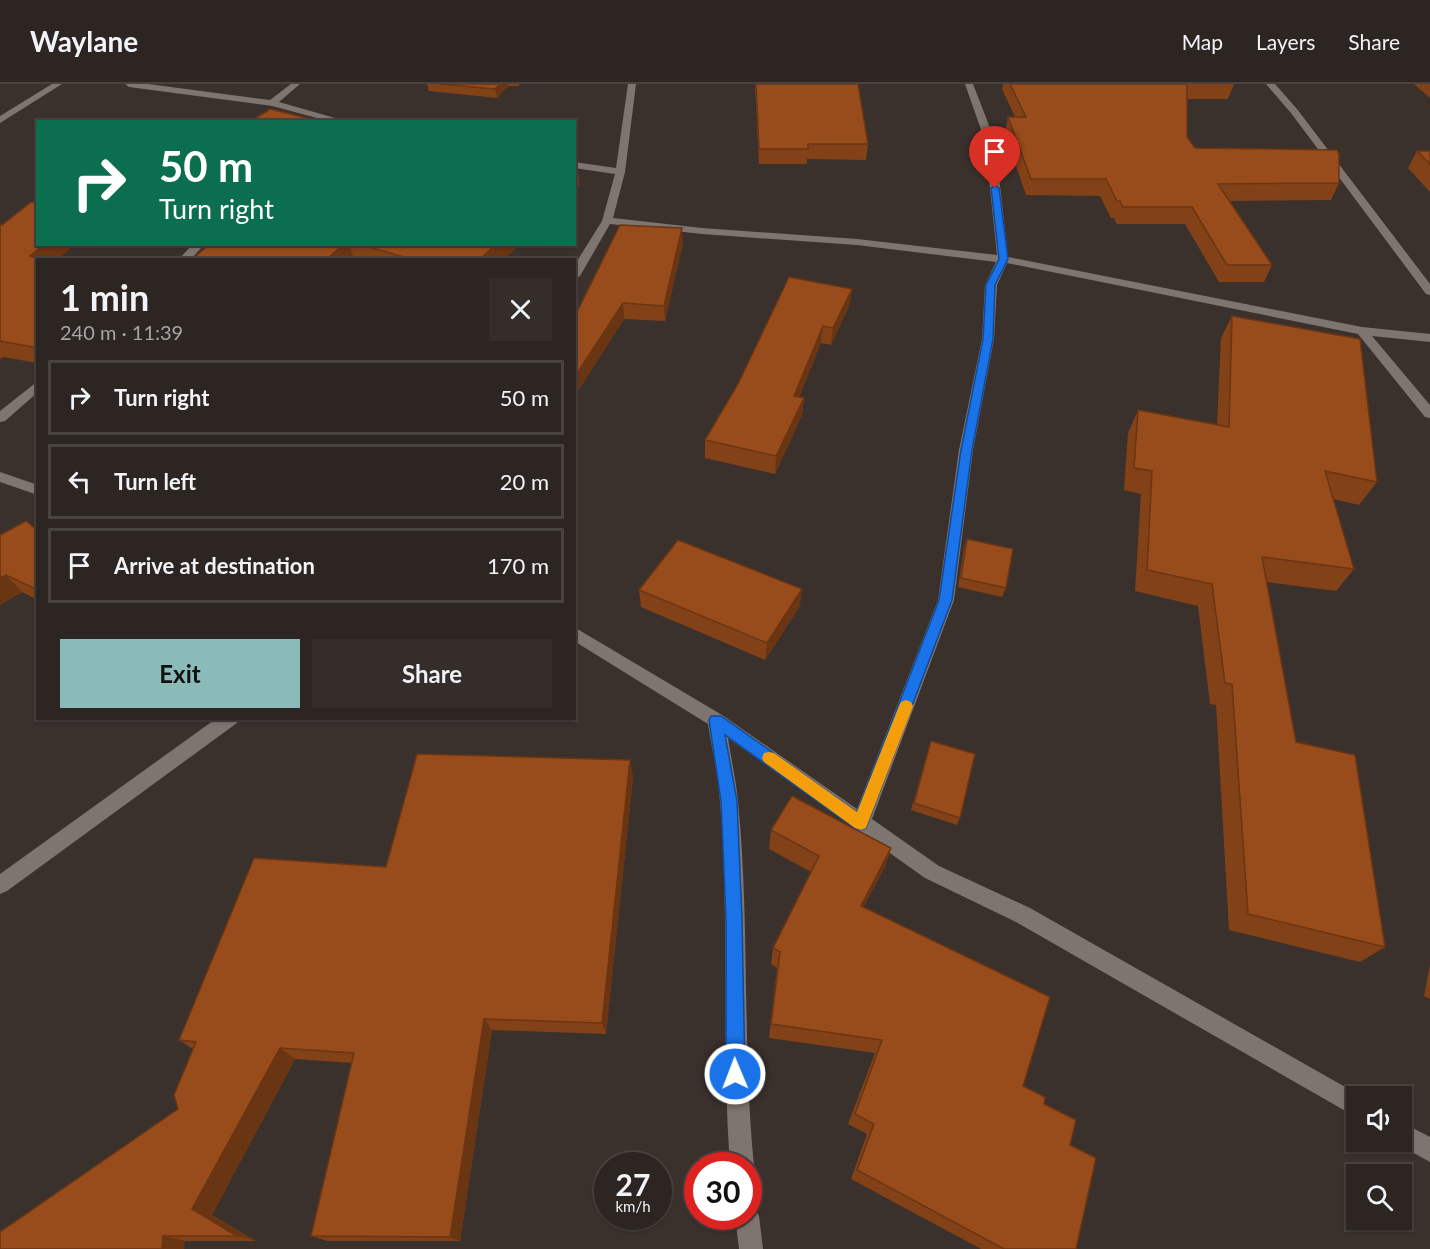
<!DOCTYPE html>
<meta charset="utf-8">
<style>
body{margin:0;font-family:Lato,sans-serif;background:#342d2a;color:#f1f3f6;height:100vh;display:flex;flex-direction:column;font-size:22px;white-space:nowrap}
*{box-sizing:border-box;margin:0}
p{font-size:20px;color:#a6a5a5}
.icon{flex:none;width:33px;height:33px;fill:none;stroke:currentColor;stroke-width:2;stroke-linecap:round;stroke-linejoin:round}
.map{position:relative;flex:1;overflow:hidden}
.side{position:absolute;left:36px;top:174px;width:540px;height:462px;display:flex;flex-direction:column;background:#2c2522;border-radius:0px;box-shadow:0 2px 4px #0004,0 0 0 2px #484240}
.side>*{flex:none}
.top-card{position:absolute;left:36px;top:36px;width:540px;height:126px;border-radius:0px;box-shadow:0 2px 4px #0004,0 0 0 2px #484240;background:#0b6e4f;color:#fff;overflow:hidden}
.tools{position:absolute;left:1346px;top:1002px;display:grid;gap:12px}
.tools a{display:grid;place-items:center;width:66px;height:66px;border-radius:0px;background:#2c2522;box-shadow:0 2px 4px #0004,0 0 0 2px #484240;font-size:30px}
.speed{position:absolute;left:594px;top:1068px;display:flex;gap:12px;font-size:30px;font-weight:700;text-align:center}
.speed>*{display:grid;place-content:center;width:78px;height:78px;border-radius:50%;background:#2c2522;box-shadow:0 2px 4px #0004,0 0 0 2px #484240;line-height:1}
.speed small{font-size:15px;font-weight:400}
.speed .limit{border:9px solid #d22;background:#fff;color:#111}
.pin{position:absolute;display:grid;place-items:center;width:51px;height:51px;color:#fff;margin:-62px -26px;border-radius:50% 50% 50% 0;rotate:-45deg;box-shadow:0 0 6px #0007}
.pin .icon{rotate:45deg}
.me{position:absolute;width:66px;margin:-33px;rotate:359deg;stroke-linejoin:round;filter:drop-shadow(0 0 4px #0008)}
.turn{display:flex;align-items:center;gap:21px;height:126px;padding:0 24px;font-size:27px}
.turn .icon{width:78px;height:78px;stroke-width:2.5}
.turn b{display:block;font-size:42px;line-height:51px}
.round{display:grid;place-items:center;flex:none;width:63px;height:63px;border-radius:0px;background:#342d2a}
.summary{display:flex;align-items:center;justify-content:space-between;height:102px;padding:0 24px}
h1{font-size:36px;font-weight:700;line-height:45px}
.cta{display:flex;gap:12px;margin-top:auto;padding:12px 24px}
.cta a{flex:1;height:69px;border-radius:0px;background:#8bbbb9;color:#111;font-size:24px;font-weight:700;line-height:69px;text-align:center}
.cta a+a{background:#342d2a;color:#f1f3f6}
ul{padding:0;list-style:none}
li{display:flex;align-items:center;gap:18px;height:75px;margin:0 12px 9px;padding:0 12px;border:3px solid #484240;border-radius:0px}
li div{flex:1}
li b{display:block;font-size:22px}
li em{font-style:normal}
header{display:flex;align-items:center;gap:36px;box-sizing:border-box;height:84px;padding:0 30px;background:#2c2522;border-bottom:2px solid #484240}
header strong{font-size:28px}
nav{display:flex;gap:33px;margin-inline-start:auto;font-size:21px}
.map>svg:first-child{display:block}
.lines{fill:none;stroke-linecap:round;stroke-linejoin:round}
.minor{fill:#7f7570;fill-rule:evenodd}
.wall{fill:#834117}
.shaded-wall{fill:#6a3513}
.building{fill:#984c1b;stroke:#6a3513;stroke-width:1.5}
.route{fill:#1a73e8;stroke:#114b97;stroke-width:1.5}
.slow{fill:#f59e0b}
</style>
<header>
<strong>Waylane</strong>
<nav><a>Map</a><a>Layers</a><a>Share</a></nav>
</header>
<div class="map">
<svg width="1430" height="1165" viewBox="0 0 1430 1165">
<rect width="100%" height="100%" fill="#3a312d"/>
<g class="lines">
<g class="minor">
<path d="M52,0H62L0,39V32Z"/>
<path d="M125,0H148L270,16L291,0H300L279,18L349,38H332L272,22L129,3Z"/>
<path d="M628,0H636L625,88L613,134L702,144L857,155L997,171L985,57L965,0H973L995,57L1008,173L1362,243L1430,250V258L1372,252L1430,321V334L1425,333L1358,250L1007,179L997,201L994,255L973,366L954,516L872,735L939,782L1030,824L1361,1012H1356V1033L1016,838L925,794L728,654C731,675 736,696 738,717C750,838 742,961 754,1082L748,1091V1082H730C721,960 730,838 720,717C718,691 712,665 708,640L574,557V543L722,631L857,725L938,516L959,366L982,255L985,201L996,178L857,161L702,150L610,140L580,192L574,195V182L602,137L615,90L574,84V78L616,84Z"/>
<path d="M1266,0H1275L1297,25L1430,200V211L1426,210L1291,29Z"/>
<path d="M193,160H205L190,176H178Z"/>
<path d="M38,297V308L5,337L0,338V327Z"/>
<path d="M0,388L38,401V411L0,398Z"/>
<path d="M217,634H239L237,639L7,807L0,810V790Z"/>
<path d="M1401,1038L1430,1053V1078L1394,1058H1401Z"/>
<path d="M748,1121L755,1124L759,1132L763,1165H739L735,1132H748Z"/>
</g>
</g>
<g class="wall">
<path d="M427,0H520L518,2H508L497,14L429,7Z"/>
<path d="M755,0H858L868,60L866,76L807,75V80H759Z"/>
<path d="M1003,0H1234L1228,15H1187V53L1195,64L1339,99L1331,116L1229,117L1272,181L1264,198H1219L1185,140H1117L1114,134H1111L1100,112L1026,111L1005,49L1008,33H1015L1002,5Z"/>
<path d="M1414,0H1430V14Z"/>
<path d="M1417,67H1430V108L1408,84Z"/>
<path d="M0,140L38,160H75L57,176H38V279L3,273L0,275Z"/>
<path d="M683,159L665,237L624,235L574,313V234Z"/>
<path d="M210,160H520L503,176H356Z"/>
<path d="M852,205L849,222L831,261L821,259L799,313L804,314L802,331L775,390L705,374V356Z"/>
<path d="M1232,232L1377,398L1359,421L1333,415L1354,485L1336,507L1267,498L1296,658L1385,863L1360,878L1229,846L1216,621L1210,620L1198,522L1135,507L1141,410L1124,406L1128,349L1138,326L1217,341L1221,254Z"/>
<path d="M38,447V516L22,508L0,521V451Z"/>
<path d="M967,455L1006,504L1002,513L958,503L964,464Z"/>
<path d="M639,506L800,522L765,576L641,523Z"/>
<path d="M931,657L960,734L957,741L911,726Z"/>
<path d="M630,676L633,694L606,950L492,946L460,1157H327L311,1152L352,979L295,975L212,1131L256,1157H185L0,1165L178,1025L193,965L179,956L386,783Z"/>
<path d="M771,746L891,764L885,783L863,823L1023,1002L1044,1020L1070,1061L1076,1165H981L851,1095L867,1050L848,1040L875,969L769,954L777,884L771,880L773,864L811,788L769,765Z"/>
<path d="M1430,880V915L1424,912Z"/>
</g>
<g class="shaded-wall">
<path d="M500,0H508V2L497,14L495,5Z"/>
<path d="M578,84L580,101L574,106V87Z"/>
<path d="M682,144L683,159L665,237L664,222Z"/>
<path d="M44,160H75L57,176H38L30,172Z"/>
<path d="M344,160H349L354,175L353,176H326Z"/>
<path d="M496,160H520L503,176H479Z"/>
<path d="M852,205L849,222L831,261L833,244Z"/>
<path d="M623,219L624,235L574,313V294Z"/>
<path d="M823,242L821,259L793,329L794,312Z"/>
<path d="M804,314L802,331L775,390L776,372Z"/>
<path d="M6,491L22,508L0,521V494Z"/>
<path d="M802,505L800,522L765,576L767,559Z"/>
<path d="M630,676L633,694L606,950L602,939Z"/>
<path d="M891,764L885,783L855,839L861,822Z"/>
<path d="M484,935L492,946L460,1157L450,1153Z"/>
<path d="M280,964L295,975L212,1131L256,1157L237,1152L192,1125Z"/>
<path d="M163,1152L185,1157L184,1165H162Z"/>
</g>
<g class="building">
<path d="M440,0H500L495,5Z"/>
<path d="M756,0H858L868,60H808V65H759Z"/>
<path d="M1010,0H1187V53L1195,64L1337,66L1339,70V99L1218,100L1272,181H1227L1192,123H1123L1120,117H1117L1106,95H1031L1008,33H1026Z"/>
<path d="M270,25L323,38H250Z"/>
<path d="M1417,67H1430V80Z"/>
<path d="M31,118L38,119V160H44L30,172L41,176H38V264L0,257V140L2,141Z"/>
<path d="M620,141L682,144L664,222L623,219L574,294V234Z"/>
<path d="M210,160H344L326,176H191Z"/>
<path d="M359,160H496L479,176H414Z"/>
<path d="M789,193L852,205L833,244L823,242L794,312L804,314L776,372L705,356L738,300Z"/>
<path d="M1232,232L1360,255L1377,398L1325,387L1354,485L1262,473L1296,658L1355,671L1385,863L1248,830L1232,600L1225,599L1212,500L1147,486L1152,387L1134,384L1138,326L1229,343Z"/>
<path d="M26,437L38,447V506L6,491L0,494V451Z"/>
<path d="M967,455L1013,465L1006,504L961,494Z"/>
<path d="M678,456L802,505L767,559L639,506Z"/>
<path d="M931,657L975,670L960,734L914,719Z"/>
<path d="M417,670L630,676L602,939L484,935L450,1153L311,1152L354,969L280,964L192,1125L237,1152H163L162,1165H0V1148L178,1025L174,1011L196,958L179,956L254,774L386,783Z"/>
<path d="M792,712L891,764L861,822L1050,913L1023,1002L1045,1013L1044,1020L1076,1036L1070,1061L1096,1074L1076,1165H1004L857,1086L874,1040L855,1030L882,956L771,940L780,868L773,864L819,772L771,746Z"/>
</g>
<path class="route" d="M995,102L999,104L1008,175L995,201L993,255L972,366L952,516L866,744L861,746L855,744L725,651L737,717L742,835L745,990L742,997L735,999L729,997L726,990V835L721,717L709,636L711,632H721L857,728L939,516L961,366L983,255L986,201L999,175L991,104Z"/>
<path class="slow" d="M906,616L911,618L913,622L866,744L861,746L855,744L764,678L762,674L764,669L769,668L774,669L857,728L899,622L901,618Z"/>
</svg>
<div class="tools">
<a><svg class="icon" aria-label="sound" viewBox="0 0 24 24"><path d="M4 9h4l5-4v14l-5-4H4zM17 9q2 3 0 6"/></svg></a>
<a><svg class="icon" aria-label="search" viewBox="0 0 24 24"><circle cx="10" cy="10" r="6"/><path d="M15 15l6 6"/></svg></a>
</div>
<div class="speed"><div>27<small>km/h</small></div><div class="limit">30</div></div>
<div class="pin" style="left:995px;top:104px;background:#d93025"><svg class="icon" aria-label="arrive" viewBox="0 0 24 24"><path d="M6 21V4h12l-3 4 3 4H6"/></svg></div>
<svg class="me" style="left:735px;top:990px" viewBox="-20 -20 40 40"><circle r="17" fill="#1a73e8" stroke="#fff" stroke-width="3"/><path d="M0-11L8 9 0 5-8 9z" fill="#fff"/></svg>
<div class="top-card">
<div class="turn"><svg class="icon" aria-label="right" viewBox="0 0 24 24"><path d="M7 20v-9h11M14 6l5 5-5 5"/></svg><div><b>50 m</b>Turn right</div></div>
</div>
<section class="side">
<div class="summary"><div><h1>1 min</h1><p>240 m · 11:39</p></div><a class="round"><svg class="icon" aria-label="close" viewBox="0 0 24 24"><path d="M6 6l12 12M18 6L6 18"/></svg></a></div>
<ul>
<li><svg class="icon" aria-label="right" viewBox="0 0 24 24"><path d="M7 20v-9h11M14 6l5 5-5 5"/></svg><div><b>Turn right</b></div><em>50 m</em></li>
<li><svg class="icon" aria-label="left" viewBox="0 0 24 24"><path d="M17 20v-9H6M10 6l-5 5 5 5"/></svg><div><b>Turn left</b></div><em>20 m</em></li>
<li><svg class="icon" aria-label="arrive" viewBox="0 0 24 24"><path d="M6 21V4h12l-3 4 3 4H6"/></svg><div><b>Arrive at destination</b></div><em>170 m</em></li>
</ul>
<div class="cta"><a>Exit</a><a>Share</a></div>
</section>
</div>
